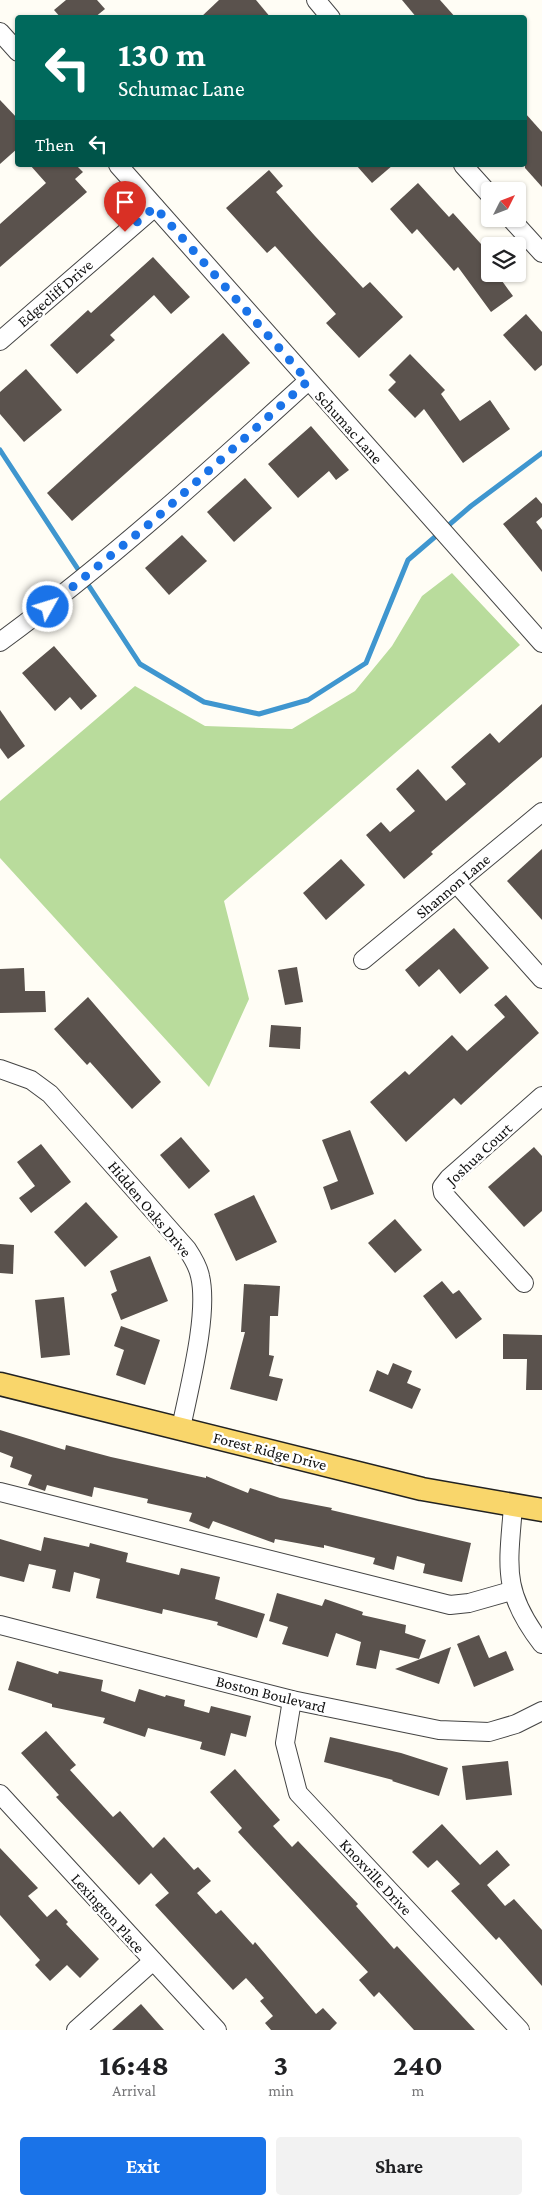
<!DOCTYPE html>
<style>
body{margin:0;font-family:"Crimson Pro",serif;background:#f2f2f2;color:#202124;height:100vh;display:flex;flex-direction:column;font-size:19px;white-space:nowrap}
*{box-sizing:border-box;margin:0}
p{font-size:16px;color:#757577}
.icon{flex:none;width:28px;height:28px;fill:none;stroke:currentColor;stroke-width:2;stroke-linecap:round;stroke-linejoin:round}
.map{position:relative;height:2030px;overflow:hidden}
.panel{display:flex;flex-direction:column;background:#fff;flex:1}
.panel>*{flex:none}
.top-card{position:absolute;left:15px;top:15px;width:512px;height:152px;border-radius:5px;box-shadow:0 1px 4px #0004;background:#00695c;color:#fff;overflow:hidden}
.needle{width:32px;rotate:48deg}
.fabs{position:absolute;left:481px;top:182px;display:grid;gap:10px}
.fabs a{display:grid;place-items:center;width:45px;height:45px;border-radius:5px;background:#fff;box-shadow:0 1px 4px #0004;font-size:25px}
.pin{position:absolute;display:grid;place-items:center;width:42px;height:42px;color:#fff;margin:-51px -21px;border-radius:50% 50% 50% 0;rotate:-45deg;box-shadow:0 0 5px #0007}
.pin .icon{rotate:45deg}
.me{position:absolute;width:55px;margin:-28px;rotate:51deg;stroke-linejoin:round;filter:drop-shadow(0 0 4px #0008)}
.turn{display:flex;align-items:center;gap:18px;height:105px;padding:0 20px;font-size:22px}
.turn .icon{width:65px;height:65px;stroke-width:2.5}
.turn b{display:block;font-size:35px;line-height:42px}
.then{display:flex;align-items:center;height:48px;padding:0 20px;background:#0003;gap:10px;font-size:19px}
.eta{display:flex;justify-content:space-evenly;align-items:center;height:85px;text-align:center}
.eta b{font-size:30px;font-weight:700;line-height:35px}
.button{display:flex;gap:10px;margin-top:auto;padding:10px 20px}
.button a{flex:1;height:58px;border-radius:5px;background:#1a73e8;color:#fff;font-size:20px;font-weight:700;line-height:58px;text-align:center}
.button a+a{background:#f2f2f2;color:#202124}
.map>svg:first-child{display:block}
.forest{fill:#b9dc9c}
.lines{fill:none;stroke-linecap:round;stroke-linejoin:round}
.stream{stroke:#3f96cf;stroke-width:5}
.building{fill:#5a524d}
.minor-casing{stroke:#444;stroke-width:20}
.major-casing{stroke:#222;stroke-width:25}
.minor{stroke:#fff;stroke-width:18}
.major{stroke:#f9d66b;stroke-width:22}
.route{stroke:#1a73e8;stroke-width:9;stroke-dasharray:0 16.2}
.labels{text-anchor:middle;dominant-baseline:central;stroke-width:5;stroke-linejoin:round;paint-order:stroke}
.street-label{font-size:16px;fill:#111;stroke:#fff}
</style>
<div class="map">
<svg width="542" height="2030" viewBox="0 0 542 2030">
<rect width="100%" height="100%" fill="#fffdf5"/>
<path class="forest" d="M452,573L520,645L224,901L249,999L209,1087L0,858V801L135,686L205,726L292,729L355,691L392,646L422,596Z"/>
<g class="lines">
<path class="stream" d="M0,450L140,664L204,702L259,714L308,700L366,663L408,560L471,506L542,453"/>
</g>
<g class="building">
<path d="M66,0H97L105,9L94,18H61L54,10Z"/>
<path d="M219,0H256L271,18H200Z"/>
<path d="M402,0H440L456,18H417Z"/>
<path d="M0,100L18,119V148L0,164Z"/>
<path d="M525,113L542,132V187L525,168Z"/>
<path d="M30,165H76L83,172L75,179L87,192L0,267V224L46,183Z"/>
<path d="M356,165H393L372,183Z"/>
<path d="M269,170L283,186L276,192L315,236L363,288L370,282L403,317L359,358L326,323L336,314L275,246L267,253L226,208Z"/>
<path d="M418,183L449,217L453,213L490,254V274H497L513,296L491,312L458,267L454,271L417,229L412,234L390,209Z"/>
<path d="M153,257L190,297L171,314L154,295L110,335L115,340L77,374L50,345L88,310L91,313Z"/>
<path d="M526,314L542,332V365L535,371L503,335Z"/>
<path d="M223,333L250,363L72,521L47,493Z"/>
<path d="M410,354L445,390L441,394L460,421L490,400L510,429L463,463L424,409L415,418L388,390L396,382L389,375Z"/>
<path d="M26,369L62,410L24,442L0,414V392Z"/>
<path d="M311,426L349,470L336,480L329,471L298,498L268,464Z"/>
<path d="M245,478L272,508L234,542L207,512Z"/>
<path d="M536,497L542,504V517L536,522L542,530V572L503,524Z"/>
<path d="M182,535L207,561L169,595L145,568Z"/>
<path d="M54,646L97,696L81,710L70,697L55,711L22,673Z"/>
<path d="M542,704V757L431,852L433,854L404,879L366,835L381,822L390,832L415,811L396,789L418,769L446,801L466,784L451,767L490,733L499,743Z"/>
<path d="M0,710L25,746L8,759L0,748Z"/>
<path d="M542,849V920L507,881Z"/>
<path d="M341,859L365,885L326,920L303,893Z"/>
<path d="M454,928L489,968L460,994L439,969L419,987L405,970Z"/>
<path d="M297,967L303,1002L285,1005L278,970Z"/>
<path d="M24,968L25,991H45L46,1012L0,1013V969Z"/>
<path d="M506,995L539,1033L461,1105L454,1098L406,1142L370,1102L405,1071L409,1075L452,1035L467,1051L505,1017L494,1005Z"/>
<path d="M88,997L161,1082L132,1109L90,1062L87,1065L54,1029Z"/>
<path d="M271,1025L301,1027L300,1049L269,1047Z"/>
<path d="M350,1130L374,1194L331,1210L323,1187L338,1181L322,1140Z"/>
<path d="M181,1137L210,1171L189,1189L160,1155Z"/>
<path d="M41,1144L71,1182L31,1213L19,1198L35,1186L17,1162Z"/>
<path d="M534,1147L542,1156V1211L524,1227L488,1187Z"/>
<path d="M254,1195L277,1242L236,1261L214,1214Z"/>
<path d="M86,1202L118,1237L85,1267L54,1232Z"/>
<path d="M395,1219L422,1250L395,1273L368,1243Z"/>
<path d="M0,1244L14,1245L13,1274L0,1273Z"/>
<path d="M150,1256L168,1301L121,1320L111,1294L117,1291L110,1271Z"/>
<path d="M442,1281L453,1294L459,1290L482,1319L456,1339L423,1296Z"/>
<path d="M244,1284L280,1286L278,1316H270L269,1355L274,1356L269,1376L283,1379L277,1401L230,1389L245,1332H241Z"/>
<path d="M64,1297L70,1355L41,1358L35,1300Z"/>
<path d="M121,1326L160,1340L145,1385L116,1375L124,1350L114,1346Z"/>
<path d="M503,1334L542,1335V1390H526L527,1359H503Z"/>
<path d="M393,1363L412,1371L407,1383L421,1389L412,1409L369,1391L377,1370L388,1375Z"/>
<path d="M0,1430L65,1450L66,1445L111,1457L206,1478V1476L248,1493L250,1488L280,1498L332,1508L331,1510L471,1543L462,1582L423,1573L425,1564L397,1556L394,1570L373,1564L375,1558L324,1545V1548L275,1539L274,1543L213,1521L209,1529L189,1521L192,1513L147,1503L148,1499L94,1487L92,1497L47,1485L45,1491L28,1485L32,1475L10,1467L13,1457L0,1452Z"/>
<path d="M44,1537L89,1547L90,1543L128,1553L126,1562L179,1575L181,1568L220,1577L215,1599L265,1614L257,1638L217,1625L218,1622L163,1609L162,1614L96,1598L100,1579L74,1572L70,1592L52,1588L56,1570L29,1564L24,1582L0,1576V1539L41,1551Z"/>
<path d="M277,1593L322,1606L325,1599L363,1612L362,1615L406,1625L405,1633L426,1640L419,1659L380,1650L376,1669L356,1665L361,1642L336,1633L328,1657L282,1644L288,1627L269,1621Z"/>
<path d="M479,1635L489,1658L506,1651L514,1670L474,1687L457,1644Z"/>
<path d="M451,1647L439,1684L395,1669Z"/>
<path d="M17,1661L58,1674L59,1671L103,1680L101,1691L135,1702L139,1689L165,1697L166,1695L185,1700L184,1706L209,1713L211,1706L251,1716L246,1737L231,1733L225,1756L200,1749L202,1742L148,1728L145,1737L103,1723L105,1718L52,1707V1704L8,1690Z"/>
<path d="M46,1731L76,1765L70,1770L113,1817L120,1811L153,1848L164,1837L194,1870L198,1867L211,1881L197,1893L216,1914L221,1910L253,1945L255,1942L316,2014L323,2008L337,2023L330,2030H271L265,2023L273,2016L260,2001L264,1998L246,1978L233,1990L155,1905L169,1893L151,1873L139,1885L56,1797L59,1795L21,1753Z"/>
<path d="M330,1737L401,1753L448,1768L439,1796L392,1781L393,1780L324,1762Z"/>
<path d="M508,1761L512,1795L466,1800L462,1766Z"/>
<path d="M235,1769L280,1820L273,1826L292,1847L298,1841L358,1904L356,1906L394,1949L397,1946L475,2030H414L379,1992L374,1997L359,1980L368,1972L238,1832L242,1828L210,1792Z"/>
<path d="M442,1824L480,1865L497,1850L510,1865L487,1885L505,1906L514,1899L542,1930V1986L499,1937L496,1940L451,1891L460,1884L437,1860L428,1868L412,1852Z"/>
<path d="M0,1848L38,1888L28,1896L47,1917L56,1909L68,1922L66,1924L99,1959L80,1978L67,1965L50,1981L35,1965L40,1960L0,1915Z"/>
<path d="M141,2004L164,2030H112Z"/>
</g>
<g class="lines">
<defs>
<g id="minor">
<path d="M316,0L331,18"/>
<path d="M0,32L18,52"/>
<path d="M118,165L542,643"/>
<path d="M463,165L490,195"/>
<path d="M511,219L542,253"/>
<path d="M0,341L155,207"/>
<path d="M0,642C109,562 208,472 308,381"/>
<path d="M456,883L542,979"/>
<path d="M363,960L542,812"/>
<path d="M0,1069L31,1080L50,1094L187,1249C193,1258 198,1266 200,1276C209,1314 189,1388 181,1428"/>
<path d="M524,1283L443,1193L442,1187L449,1178L542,1096"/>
<path d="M0,1492L450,1605L469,1603L511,1591"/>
<path d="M513,1507C508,1568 502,1592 542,1644"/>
<path d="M0,1625L292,1700L439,1730L489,1732L516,1724L542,1711"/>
<path d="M292,1700L285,1743L298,1793L520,2030"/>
<path d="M0,1794L217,2030"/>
<path d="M76,2030L153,1961"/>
</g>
<path id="major" d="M0,1384L422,1489L542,1510"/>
</defs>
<use href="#minor" class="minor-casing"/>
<use href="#major" class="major-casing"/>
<use href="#minor" class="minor"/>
<use href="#major" class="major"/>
</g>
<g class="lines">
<path class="route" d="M48,607L154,520L308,381L155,207L125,232"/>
</g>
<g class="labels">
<g class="street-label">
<text transform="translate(55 293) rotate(-41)">Edgecliff Drive</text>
<text transform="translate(349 427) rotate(48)">Schumac Lane</text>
<text transform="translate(453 886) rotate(-40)">Shannon Lane</text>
<text transform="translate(479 1154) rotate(-43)">Joshua Court</text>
<text transform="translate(150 1209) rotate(50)">Hidden Oaks Drive</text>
<text transform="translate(270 1451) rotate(14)">Forest Ridge Drive</text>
<text transform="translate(271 1694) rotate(14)">Boston Boulevard</text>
<text transform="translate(376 1877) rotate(47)">Knoxville Drive</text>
<text transform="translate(108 1913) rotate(48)">Lexington Place</text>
</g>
</g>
</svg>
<div class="fabs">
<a><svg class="needle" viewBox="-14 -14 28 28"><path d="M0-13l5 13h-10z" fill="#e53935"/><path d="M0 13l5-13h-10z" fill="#757577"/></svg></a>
<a><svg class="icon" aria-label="layers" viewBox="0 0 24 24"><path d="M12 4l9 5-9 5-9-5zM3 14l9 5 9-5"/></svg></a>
</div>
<div class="pin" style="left:125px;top:232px;background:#d93025"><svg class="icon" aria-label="arrive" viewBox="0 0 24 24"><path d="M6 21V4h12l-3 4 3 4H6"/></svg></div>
<svg class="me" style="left:48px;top:607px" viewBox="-20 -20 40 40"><circle r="17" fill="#1a73e8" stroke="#fff" stroke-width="3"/><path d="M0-11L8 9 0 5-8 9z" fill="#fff"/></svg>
<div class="top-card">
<div class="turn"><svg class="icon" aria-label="left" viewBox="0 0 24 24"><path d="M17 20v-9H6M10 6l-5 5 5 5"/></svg><div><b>130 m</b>Schumac Lane</div></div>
<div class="then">Then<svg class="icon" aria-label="left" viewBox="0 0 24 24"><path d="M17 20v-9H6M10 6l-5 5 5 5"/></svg></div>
</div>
</div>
<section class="panel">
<div class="eta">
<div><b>16:48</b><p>Arrival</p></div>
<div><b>3</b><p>min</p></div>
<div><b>240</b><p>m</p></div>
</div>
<div class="button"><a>Exit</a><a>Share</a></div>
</section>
